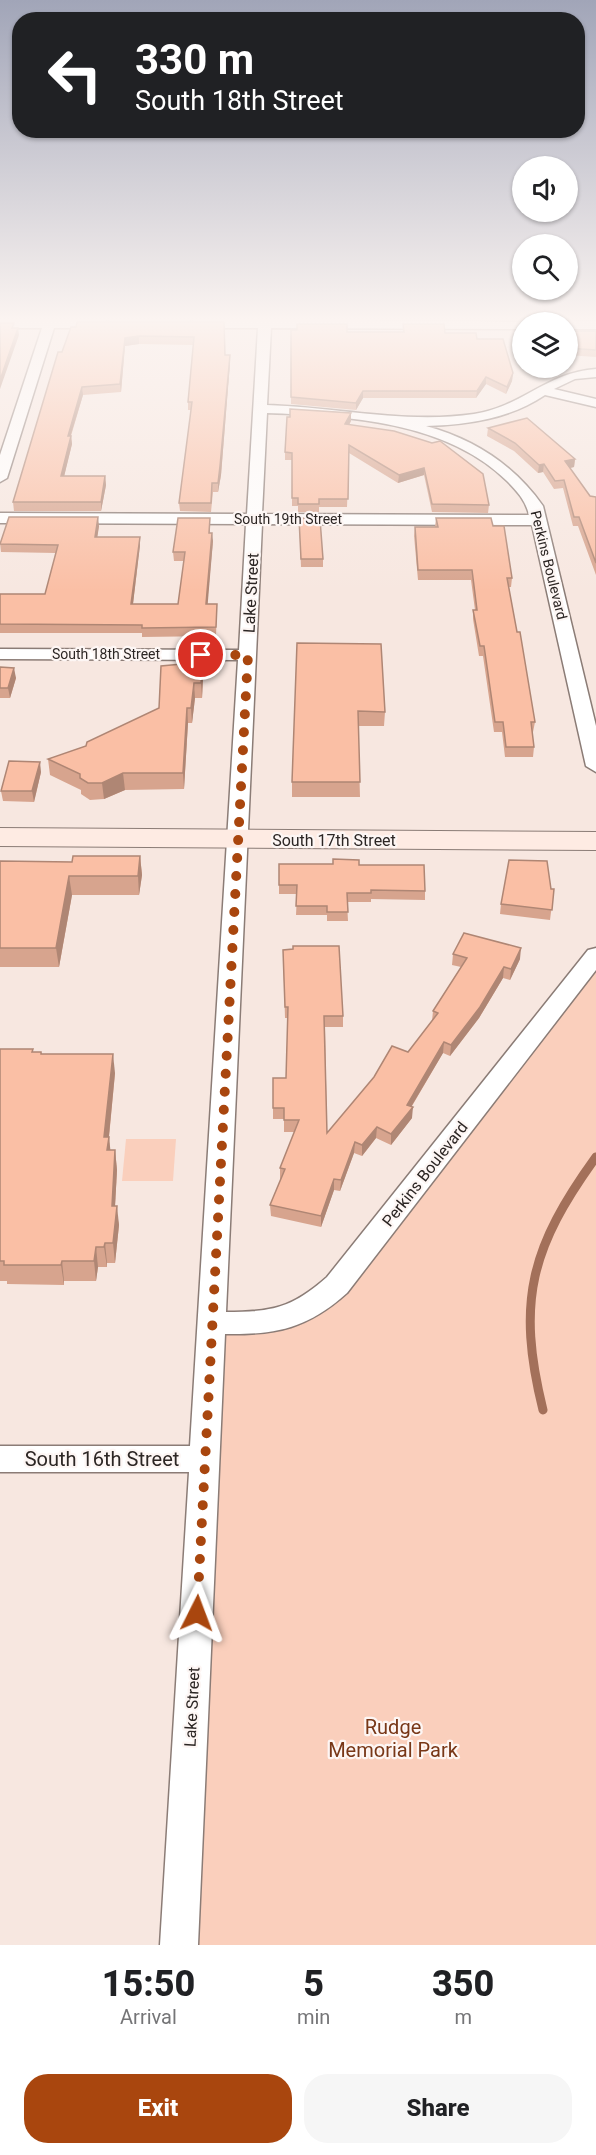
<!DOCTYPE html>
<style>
body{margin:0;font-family:Roboto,sans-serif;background:#f6f6f6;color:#202124;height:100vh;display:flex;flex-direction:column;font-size:22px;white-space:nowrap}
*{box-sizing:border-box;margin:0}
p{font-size:20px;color:#757577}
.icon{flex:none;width:33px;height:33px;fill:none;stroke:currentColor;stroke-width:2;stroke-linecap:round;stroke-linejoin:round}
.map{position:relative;height:1945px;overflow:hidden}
.drawer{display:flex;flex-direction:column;background:#fff;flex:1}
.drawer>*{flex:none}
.hud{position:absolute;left:12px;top:12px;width:573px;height:126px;border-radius:24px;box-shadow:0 2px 4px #0004;background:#202124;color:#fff;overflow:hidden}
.buttons{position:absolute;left:512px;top:156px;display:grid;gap:12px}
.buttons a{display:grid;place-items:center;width:66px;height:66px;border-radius:50%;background:#fff;box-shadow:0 2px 4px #0004;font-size:30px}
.pin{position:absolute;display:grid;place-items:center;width:51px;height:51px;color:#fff;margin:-26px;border:3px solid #fff;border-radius:50%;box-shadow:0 2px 6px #0007}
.me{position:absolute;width:66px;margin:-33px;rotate:3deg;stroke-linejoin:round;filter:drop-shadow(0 0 4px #0008)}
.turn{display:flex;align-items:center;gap:21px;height:126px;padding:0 24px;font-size:27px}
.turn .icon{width:78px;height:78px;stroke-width:2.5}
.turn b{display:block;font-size:42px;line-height:51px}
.eta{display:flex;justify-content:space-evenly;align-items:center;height:102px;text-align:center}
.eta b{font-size:36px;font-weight:800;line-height:42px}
.button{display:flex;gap:12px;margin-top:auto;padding:12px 24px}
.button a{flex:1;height:69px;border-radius:24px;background:#a9460e;color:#fff;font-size:24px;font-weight:800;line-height:69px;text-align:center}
.button a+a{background:#f6f6f6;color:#202124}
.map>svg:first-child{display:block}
.green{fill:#facfbc}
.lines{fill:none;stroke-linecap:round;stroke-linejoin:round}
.stream{stroke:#a3705a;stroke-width:9}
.minor-casing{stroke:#8b7c76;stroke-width:3}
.secondary-casing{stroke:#8b7c76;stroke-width:2}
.minor{fill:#fff;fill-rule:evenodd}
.secondary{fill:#feebe3;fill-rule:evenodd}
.wall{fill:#d7a48e}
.shaded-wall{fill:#af8674}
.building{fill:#fabfa5;stroke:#af8674;stroke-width:1.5}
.route{stroke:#a9460e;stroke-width:10;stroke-dasharray:0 18}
.labels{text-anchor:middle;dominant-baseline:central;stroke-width:4.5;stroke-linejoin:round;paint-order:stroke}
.far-street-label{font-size:14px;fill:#2c2624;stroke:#fdf6f4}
.street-label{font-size:16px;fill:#2c2624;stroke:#fdf6f4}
.near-street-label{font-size:20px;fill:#2c2624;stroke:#fdf6f4}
.near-park-label{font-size:20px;fill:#783717;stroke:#fdf6f4}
</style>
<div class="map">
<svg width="596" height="1945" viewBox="0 0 596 1945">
<rect width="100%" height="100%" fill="#f7e7e0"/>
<g class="green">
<path d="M596,955V1945H179L212,1323L312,1307Z"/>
<path d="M126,1139H176L173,1181H122Z"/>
</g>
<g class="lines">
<path class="stream" d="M543,1410C516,1301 531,1247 596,1157"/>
<defs>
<g id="minor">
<path d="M57,319L106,320L112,324L106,328H54L7,478L0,482V455L42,328H0V320Z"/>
<path d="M259,319L527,322H522V329L271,328L267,405C336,407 405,424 474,414C524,406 545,373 596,369V377L575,379L554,389L596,399V407L545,395C509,419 468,425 426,426C474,439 514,465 543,506L596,726V772L586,766L532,525L262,524L226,1312C272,1312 292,1308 327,1277L588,950L596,948V970L347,1293C308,1328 277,1335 225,1334L198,1945H160L189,1472H0V1446H190L238,660L0,659V649L239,650L246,524L0,523V513L247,514L258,328H193L187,324L193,320ZM267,413C347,416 446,421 507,481C517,491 526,501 529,515L262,514Z"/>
<path d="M567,321H596V329H567V322H562Z"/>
</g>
<path id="secondary" d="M0,828L596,832V850L0,846Z"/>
</defs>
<use href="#minor" class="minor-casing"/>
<use href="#secondary" class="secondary-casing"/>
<use href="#minor" class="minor"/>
<use href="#secondary" class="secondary"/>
</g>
<g class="wall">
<path d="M224,322L225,355H230V363L221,475L218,492H213L211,512L180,511L179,503L191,410H188V402L193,345L139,344L125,346L121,392L83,395L71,436L72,444L64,476H105L106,485L101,511H14L13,502L62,352L71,327Z"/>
<path d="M403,324L477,339L513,373L512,381L506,394L486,384L476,398H363L356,410L291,404V330L347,332H403Z"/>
<path d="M567,331H596V357L567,355Z"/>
<path d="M351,421L349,425L489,505L488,513L432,512L424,475L398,483L349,453L347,507H319V512H298V506H292V460H285V452Z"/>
<path d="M488,428L575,459L574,467L570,468L590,496L596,497V575L578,526H573L563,488L554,489L543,472L538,473L514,451L487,436Z"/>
<path d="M210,518V533L213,541L207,604H217L216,636L142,637V633H0V594H45L56,553L1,552L0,543L99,526L97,537H140V545L133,604H178L184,561H174L173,552Z"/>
<path d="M299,518L323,559V567H301Z"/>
<path d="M436,518L493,526L512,578L511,587H508L535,722L533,732H532L534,747L533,757H505L502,732H494L483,656H479L473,619V610H475L471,580H418L414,536L415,527H435Z"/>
<path d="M381,644L385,712L384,726H358L360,797H292V782Z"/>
<path d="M161,666L203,678L202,698H195L192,723H188L184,789L125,790L104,799L90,800L81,794V790L50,775L48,759L86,746L159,708Z"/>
<path d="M0,667L16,678L10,698H0Z"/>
<path d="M41,772L34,802L3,801L1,791Z"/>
<path d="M140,856L142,875L139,895H72L59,967H0V861L72,862Z"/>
<path d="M279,864L359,865L425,891V900L371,899V902H347L348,921H327V915H296L297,894H279Z"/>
<path d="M551,889H554L550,920L500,914L501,904Z"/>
<path d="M283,950L343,1016V1027H325L327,1133L408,1052L432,1021L433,1011L461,967L452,965L453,954L520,959L510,980L503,978L479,1018L450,1056L443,1053L412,1106V1118L391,1145L376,1138L362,1156L354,1153L340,1191L334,1190L321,1227L271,1216L270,1205L281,1179H280V1168L295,1132H284V1119H273V1078H286L288,1018H285Z"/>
<path d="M0,1049H33V1052H41L42,1054L115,1073L109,1137L110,1150H115L117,1170L115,1206L119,1225L115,1263H107V1267H98L96,1281H64V1285L7,1284V1281H0Z"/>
</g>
<g class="shaded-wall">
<path d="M18,328L19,335L0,389V380Z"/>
<path d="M139,336V344L125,346L121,392L120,384L125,338Z"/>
<path d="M230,355V363L221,475L218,492V483Z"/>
<path d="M513,373L512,381L506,394L507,387Z"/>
<path d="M486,377V384L476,398L477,391Z"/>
<path d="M82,387L83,395L68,444V436Z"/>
<path d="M363,391V398L356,410V403Z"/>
<path d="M351,413V421L345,432V424Z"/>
<path d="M71,436L72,444L62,485L61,476Z"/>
<path d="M575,459L574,467L565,469V461Z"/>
<path d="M544,464L543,472L538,473L539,465Z"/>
<path d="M424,468V475L398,483L399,475Z"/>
<path d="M105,476L106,485L101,511V502Z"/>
<path d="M98,517L99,526L96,546L95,537Z"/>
<path d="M212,533L213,541L207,612L206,604Z"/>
<path d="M140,537V545L132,612L131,604Z"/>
<path d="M203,662V678L202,698L201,683Z"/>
<path d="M14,668L16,678L10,698L8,688Z"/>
<path d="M194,683L195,698L192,723L191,708Z"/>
<path d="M187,708L188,723L184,789L183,773Z"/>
<path d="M40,762L41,772L34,802L32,791Z"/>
<path d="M123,773L125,790L104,799L102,783Z"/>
<path d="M140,856L142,875L139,895L138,876Z"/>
<path d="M69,876L72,895L59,967L56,948Z"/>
<path d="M521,948L520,959L510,980L511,969Z"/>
<path d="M504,967L503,978L479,1018L450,1056L451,1045Z"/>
<path d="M444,1042L443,1053L408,1112L413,1107L412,1118L391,1145V1134L407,1105Z"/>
<path d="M113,1054L115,1073L107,1156L104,1137Z"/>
<path d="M377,1127L376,1138L362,1156V1145Z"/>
<path d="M109,1137L111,1156L107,1150Z"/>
<path d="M355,1142L354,1153L340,1191L341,1180Z"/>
<path d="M115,1150L117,1170L114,1225L112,1206Z"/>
<path d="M334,1179V1190L321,1227V1216Z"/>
<path d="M117,1206L119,1225L115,1263L113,1243Z"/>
<path d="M105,1243L107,1263V1267L104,1247Z"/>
<path d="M96,1247L98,1267L96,1281L94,1261Z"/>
<path d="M62,1261L64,1281V1285L61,1265Z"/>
</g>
<g class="building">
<path d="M77,322H224L225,355H230L220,466L218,483H212L211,503H179L192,402H188L194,337L139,336L125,338L120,384L82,387L68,436H71L61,476H105L101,502H13L58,352H62L71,327H76Z"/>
<path d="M0,323H14L12,328H18L0,380Z"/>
<path d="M297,324H347V332H404L403,324H444L445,333H476L477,339H503L513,373L507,387L486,377L477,391H363L356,403L291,397V330H297Z"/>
<path d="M567,331H596V350L567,348Z"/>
<path d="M290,409L351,413L345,424L394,431L432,443L440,441L483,474L489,505L432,504L424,468L399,475L349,445L348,499H319V504H298V498H292V453L285,452L287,417H290Z"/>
<path d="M527,418L575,459L565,461L590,496L596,497V563L579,517H574L564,480L555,481L544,464L539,465L515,443L488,428Z"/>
<path d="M9,517H98L95,537H140L131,604H178L185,552H173L178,518H210L209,533H212L206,604H217L216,627L142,628V625L0,624V594H45L58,545L0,544Z"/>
<path d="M299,518L320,519L323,559H301Z"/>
<path d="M436,518H491L493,526H504L512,578H507L517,632H520L535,722H531L534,747H506L503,722H495L484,646H480L473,610H477L472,570H418L415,527H438Z"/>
<path d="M297,643L381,644L385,712L358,711L360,782H292Z"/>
<path d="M203,662L201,683H194L191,708H187L183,773H123L102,783H88L80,778V774L48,759L86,746L87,742L159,708L161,666Z"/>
<path d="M0,667L14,668L8,688H0Z"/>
<path d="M9,761L40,762L32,791H1Z"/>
<path d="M73,856H140L138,876H69L56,948H0V861L72,862Z"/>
<path d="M333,859L359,860V865H424L425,891L371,890V893H347L348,912H327V906H296L297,885H279V864H333Z"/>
<path d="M509,860L547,861L551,889H554L552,910L501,904Z"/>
<path d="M464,933L521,948L511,969L504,967L480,1007L451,1045L444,1042L407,1105L413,1107L391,1134L377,1127L362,1145L355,1142L341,1180L334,1179L321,1216L270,1205L285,1169L280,1168L299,1120H284V1108H273V1078H286L288,1007H285L283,950L293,949V946H339L343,1016H324L327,1133L374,1077L392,1046L408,1052L438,1013L433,1011L467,958L453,954Z"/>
<path d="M0,1049H33L32,1052H41V1054H113L104,1137H109L107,1150H115L112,1206H117L113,1243H105L104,1247H96L94,1261H62L61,1265H4V1261H0Z"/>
</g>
<linearGradient id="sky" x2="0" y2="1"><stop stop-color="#a1a5b8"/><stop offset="0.54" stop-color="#fbf4f1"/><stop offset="1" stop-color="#fbf4f1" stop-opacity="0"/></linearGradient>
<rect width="596" height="591" fill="url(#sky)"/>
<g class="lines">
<path class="route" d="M197,1613L248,655H201"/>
</g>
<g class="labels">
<g class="far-street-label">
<text x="288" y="519">South 19th Street</text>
<text transform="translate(549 565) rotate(76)">Perkins Boulevard</text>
<text x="106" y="654">South 18th Street</text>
</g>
<g class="street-label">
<text transform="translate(251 593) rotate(-87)">Lake Street</text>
<text x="334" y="840">South 17th Street</text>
<text transform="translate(425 1174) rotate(-52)">Perkins Boulevard</text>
<text transform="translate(192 1707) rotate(-87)">Lake Street</text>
</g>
<g class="near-street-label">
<text x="102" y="1459">South 16th Street</text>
</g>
<g class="near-park-label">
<text x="393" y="1727">Rudge<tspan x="393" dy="23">Memorial Park</tspan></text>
</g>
</g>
</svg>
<div class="buttons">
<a><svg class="icon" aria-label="sound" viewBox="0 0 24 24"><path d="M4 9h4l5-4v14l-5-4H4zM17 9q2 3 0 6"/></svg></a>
<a><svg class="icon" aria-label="search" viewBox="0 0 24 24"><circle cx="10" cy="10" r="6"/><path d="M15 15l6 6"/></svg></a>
<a><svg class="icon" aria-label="layers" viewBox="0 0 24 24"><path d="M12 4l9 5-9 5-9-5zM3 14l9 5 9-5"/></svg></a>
</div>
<div class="pin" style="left:201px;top:655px;background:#d93025"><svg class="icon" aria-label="arrive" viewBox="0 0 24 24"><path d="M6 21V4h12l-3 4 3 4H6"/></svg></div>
<svg class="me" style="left:197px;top:1613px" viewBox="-20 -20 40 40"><path d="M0-17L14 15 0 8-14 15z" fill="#a9460e" stroke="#fff" stroke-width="4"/></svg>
<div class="hud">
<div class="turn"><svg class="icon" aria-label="left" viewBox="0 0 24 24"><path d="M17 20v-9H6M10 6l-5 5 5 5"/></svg><div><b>330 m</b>South 18th Street</div></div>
</div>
</div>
<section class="drawer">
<div class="eta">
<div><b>15:50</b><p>Arrival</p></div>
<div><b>5</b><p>min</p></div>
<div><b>350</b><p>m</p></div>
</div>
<div class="button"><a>Exit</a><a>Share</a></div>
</section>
